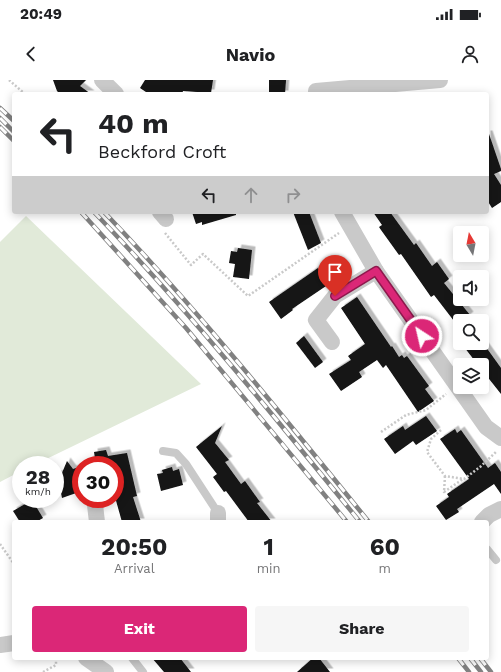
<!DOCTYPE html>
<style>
body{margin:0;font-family:"Work Sans",sans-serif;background:#f6f6f6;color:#202124;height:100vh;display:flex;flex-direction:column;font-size:15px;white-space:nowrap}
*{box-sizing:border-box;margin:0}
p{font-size:13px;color:#757577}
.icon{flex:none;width:22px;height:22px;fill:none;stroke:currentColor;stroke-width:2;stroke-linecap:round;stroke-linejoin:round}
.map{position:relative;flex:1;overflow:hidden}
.side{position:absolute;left:12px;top:440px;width:477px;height:140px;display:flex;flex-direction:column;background:#fff;border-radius:4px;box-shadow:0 2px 10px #0003}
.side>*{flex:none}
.guide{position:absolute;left:12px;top:12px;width:477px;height:122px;border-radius:4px;box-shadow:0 2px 10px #0003;background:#fff;color:#202124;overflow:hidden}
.needle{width:26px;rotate:350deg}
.fabs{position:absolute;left:453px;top:146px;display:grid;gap:8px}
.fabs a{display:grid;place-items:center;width:36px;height:36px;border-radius:4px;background:#fff;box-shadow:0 2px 10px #0003;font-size:20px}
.speed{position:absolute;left:12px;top:376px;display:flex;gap:8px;font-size:20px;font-weight:700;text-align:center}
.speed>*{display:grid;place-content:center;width:52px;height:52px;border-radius:50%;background:#fff;box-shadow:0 2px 10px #0003;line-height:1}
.speed small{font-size:10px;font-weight:400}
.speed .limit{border:6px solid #d22;background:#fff;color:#111}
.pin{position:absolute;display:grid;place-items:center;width:34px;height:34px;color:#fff;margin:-41px -17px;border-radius:50% 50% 50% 0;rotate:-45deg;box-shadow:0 0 4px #0007}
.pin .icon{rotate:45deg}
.me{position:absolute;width:44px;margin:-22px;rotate:325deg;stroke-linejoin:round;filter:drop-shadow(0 0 3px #0008)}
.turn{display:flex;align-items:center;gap:14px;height:84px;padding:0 20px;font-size:18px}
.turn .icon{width:52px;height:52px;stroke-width:2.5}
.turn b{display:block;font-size:28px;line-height:34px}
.lanes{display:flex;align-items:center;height:38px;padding:0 20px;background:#0003;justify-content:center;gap:20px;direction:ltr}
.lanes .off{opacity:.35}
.eta{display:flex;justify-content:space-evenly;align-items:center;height:68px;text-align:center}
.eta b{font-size:24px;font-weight:700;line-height:28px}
.cta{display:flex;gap:8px;margin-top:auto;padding:8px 20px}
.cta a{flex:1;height:46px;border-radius:4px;background:#db2777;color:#fff;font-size:16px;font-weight:700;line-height:46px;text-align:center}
.cta a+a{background:#f6f6f6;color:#202124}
.status{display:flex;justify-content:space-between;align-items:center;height:28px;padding:0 20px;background:#fff;direction:ltr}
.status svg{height:11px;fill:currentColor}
header{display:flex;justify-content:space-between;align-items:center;height:52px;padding:0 20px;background:#fff;font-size:18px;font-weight:700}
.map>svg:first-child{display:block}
.green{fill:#e1ead9}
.building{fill:#131313;filter:url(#shadow)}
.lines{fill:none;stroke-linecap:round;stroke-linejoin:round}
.path{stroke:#c9c9c9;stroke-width:2.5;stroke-dasharray:2 2;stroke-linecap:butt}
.service{stroke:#c9c9c9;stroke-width:8}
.minor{stroke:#c9c9c9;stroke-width:16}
.rail-casing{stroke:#818181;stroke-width:4.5}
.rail{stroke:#fff;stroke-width:3;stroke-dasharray:9;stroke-linecap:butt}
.route-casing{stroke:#8e194d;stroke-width:10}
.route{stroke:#db2777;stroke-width:7}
</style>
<div class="status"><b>20:49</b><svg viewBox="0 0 49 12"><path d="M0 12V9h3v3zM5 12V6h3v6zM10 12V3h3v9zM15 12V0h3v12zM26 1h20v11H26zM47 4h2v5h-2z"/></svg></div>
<header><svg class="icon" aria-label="back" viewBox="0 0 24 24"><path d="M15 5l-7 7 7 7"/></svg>Navio<svg class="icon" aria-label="person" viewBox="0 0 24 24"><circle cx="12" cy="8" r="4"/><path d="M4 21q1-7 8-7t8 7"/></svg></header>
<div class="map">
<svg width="501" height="592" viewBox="0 0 501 592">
<defs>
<filter id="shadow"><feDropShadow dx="3.5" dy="-3.5" stdDeviation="0" flood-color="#0004"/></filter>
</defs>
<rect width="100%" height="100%" fill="#fff"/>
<path class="green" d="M26,136L201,304L34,385H21V391L0,402V162Z"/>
<g class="building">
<path d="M53,0H86L80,6L91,14H60L57,11Z"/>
<path d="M145,0H213L211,13L183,11L182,14L168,13L149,14L140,8Z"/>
<path d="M269,0H286L285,14H269Z"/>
<path d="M487,54H489L501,89V91L494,94L501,105V122L492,128L487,120Z"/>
<path d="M192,132H236V135L202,145V142L196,144Z"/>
<path d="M293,132H309L321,163L308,170Z"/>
<path d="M373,132H390L414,165L416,163L432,186L437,182L449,199L444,203L470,235L463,241H454L434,215L431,217L401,174L399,175L381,150L379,147L382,145Z"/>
<path d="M238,168L252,170L249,199L233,197L235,184L229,183L231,171L237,172Z"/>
<path d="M318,188L329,204L292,229L293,230L281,239L269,222Z"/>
<path d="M357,217L391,267L392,266L399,277L402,275L404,278L407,276L429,306L425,309L434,321L418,332L386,285L383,288L377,280L359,292L362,297L341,311L329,294L351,280L348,276L365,264L341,228Z"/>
<path d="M304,256L323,282L315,288L296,263Z"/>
<path d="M461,263H483L501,288V314L482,290V285H478Z"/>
<path d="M426,336L437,351L416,365L413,361L395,374L384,359L403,346L405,350Z"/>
<path d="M222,346L215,363L229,380L225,382L241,404L245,401L260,422L257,423L272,442H249L226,411L224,412L213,397L217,394L196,367Z"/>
<path d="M455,349L457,353L461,350L488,388L495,383L501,392V414L494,404L457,429L459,432L446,440L436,426L449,417L447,414L469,399L440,359Z"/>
<path d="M106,370L108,376L127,373L137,416L133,417L141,442H122L115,417V385H91L90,379L95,378L94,372Z"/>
<path d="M67,381L73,389L76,388L81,404V406L77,407L79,412L62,418L61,413L55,417V395L62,393Z"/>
<path d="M172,387L173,391L179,389L183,405L161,411L157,394L163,393L162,390Z"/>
<path d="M32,420L43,438L36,442H20L13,431Z"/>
<path d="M152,578H180L191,592H164Z"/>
<path d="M313,578H319L330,592H297Z"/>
</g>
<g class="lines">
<g class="path">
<path d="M9,0L25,14"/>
<path d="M165,153L191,185L203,174L248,216L339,153"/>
<path d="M441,350L431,359L427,372L445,396L464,399L480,387L497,371"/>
<path d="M381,352L406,335L426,330L446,314"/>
<path d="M445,396L444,412L463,399"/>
<path d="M0,464L14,484"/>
<path d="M43,592L56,585V578"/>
</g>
<g class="service">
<path d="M163,371L176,373L186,384L218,433"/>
<path d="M487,469L496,480"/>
<path d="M132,578L143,592"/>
</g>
<g class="minor">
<path d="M102,0L116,14"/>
<path d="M316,11L440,0"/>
<path d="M160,132L166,139"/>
<path d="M342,132L376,191L486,347L501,358"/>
<path d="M332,262L316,240L335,216L376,191"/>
<path d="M95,425L97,442"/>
<path d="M218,433V442"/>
<path d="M482,442L489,435L501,429"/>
<path d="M0,565L14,563"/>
<path d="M86,578L106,592"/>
</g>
<defs>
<g id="rail">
<path d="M0,28L14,41"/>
<path d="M0,38L14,52"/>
<path d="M0,47L14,61"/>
<path d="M81,132L186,248L347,442"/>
<path d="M94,132C188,230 274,336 360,442"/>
<path d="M104,132C198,230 283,336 369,442"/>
<path d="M458,578L469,592"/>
<path d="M470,578L481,592"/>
<path d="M480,578L491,592"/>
</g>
</defs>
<use href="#rail" class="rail-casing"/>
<use href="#rail" class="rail"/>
</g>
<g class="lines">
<defs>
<path id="route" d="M335,216L376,191L422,256"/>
</defs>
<use href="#route" class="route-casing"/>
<use href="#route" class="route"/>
</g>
</svg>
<div class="fabs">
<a><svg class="needle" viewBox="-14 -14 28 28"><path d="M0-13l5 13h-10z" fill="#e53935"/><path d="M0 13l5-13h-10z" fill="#757577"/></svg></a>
<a><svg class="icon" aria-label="sound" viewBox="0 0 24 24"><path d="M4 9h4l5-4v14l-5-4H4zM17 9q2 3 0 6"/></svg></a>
<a><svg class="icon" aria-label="search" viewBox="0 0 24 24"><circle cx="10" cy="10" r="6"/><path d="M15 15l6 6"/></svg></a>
<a><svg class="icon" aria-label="layers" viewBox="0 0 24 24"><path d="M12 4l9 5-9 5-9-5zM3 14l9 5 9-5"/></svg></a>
</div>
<div class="speed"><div>28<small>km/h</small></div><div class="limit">30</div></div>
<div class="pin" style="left:335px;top:216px;background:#d93025"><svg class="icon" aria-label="arrive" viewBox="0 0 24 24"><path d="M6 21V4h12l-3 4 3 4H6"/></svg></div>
<svg class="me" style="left:422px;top:256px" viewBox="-20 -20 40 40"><circle r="17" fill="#db2777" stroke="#fff" stroke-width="3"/><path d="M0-11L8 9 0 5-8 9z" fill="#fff"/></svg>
<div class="guide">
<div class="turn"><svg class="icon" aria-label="left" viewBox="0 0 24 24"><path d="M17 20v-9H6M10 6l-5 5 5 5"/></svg><div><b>40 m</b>Beckford Croft</div></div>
<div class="lanes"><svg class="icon" aria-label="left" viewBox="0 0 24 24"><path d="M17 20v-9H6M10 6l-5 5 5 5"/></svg><svg class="icon off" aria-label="ahead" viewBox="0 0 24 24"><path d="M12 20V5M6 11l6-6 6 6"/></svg><svg class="icon off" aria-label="right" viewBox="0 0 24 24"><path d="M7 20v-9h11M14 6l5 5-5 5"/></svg></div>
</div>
<section class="side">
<div class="eta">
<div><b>20:50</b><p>Arrival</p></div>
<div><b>1</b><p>min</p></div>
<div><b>60</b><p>m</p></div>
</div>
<div class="cta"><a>Exit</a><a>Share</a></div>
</section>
</div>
